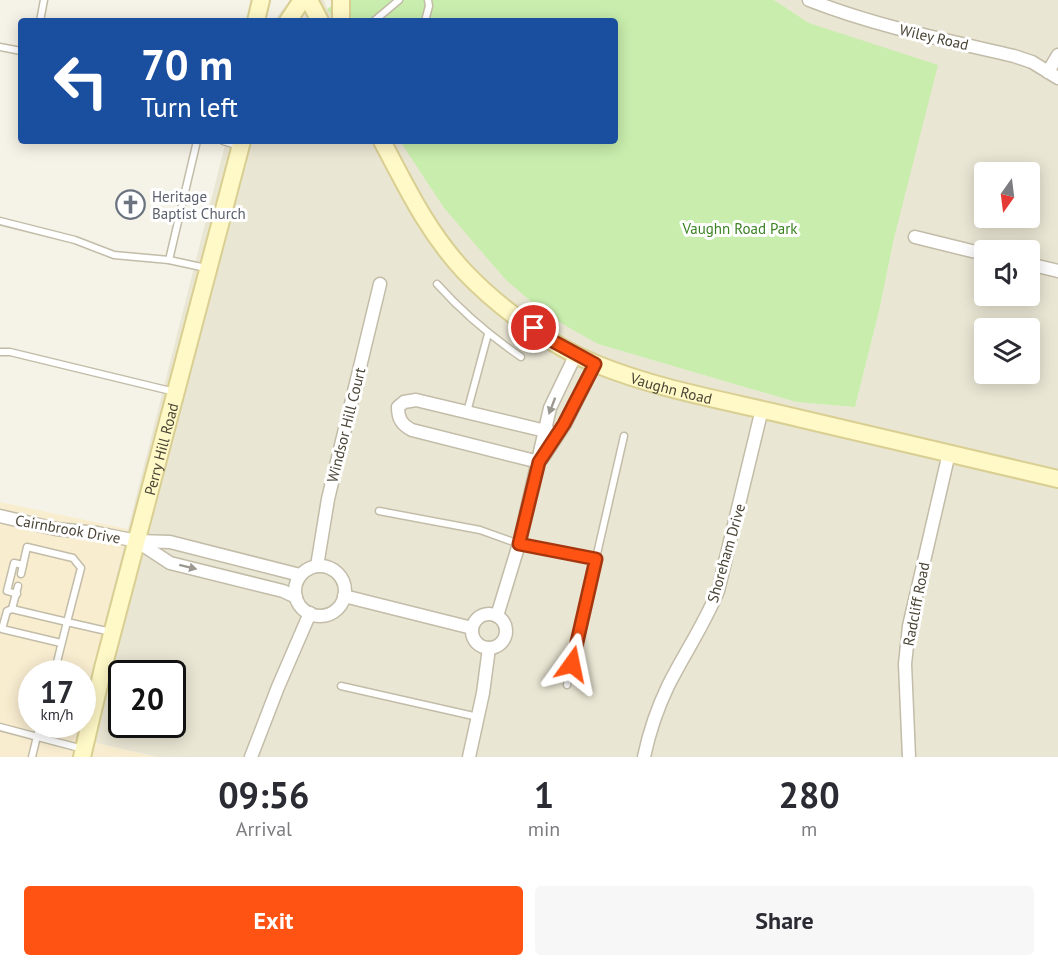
<!DOCTYPE html>
<style>
body{margin:0;font-family:"PT Sans",sans-serif;background:#f7f7f7;color:#2b2b33;height:100vh;display:flex;flex-direction:column;font-size:22px;white-space:nowrap}
*{box-sizing:border-box;margin:0}
p{font-size:20px;color:#7c7c81}
.icon{flex:none;width:33px;height:33px;fill:none;stroke:currentColor;stroke-width:2;stroke-linecap:round;stroke-linejoin:round}
.map{position:relative;height:757px;overflow:hidden}
.drawer{display:flex;flex-direction:column;background:#fff;flex:1}
.drawer>*{flex:none}
.top-card{position:absolute;left:18px;top:18px;width:600px;height:126px;border-radius:6px;box-shadow:0 3px 15px #0003;background:#1a4fa0;color:#fff;overflow:hidden}
.needle{width:39px;rotate:194deg}
.fabs{position:absolute;left:974px;top:162px;display:grid;gap:12px}
.fabs a{display:grid;place-items:center;width:66px;height:66px;border-radius:6px;background:#fff;box-shadow:0 3px 15px #0003;font-size:30px}
.speed{position:absolute;left:18px;top:660px;display:flex;gap:12px;font-size:30px;font-weight:700;text-align:center}
.speed>*{display:grid;place-content:center;width:78px;height:78px;border-radius:50%;background:#fff;box-shadow:0 3px 15px #0003;line-height:1}
.speed small{font-size:15px;font-weight:400}
.speed .limit{border:3px solid #111;border-radius:9px;background:#fff;color:#111}
.pin{position:absolute;display:grid;place-items:center;width:51px;height:51px;color:#fff;margin:-26px;border:3px solid #fff;border-radius:50%;box-shadow:0 2px 6px #0007}
.me{position:absolute;width:66px;margin:-33px;rotate:12deg;stroke-linejoin:round;filter:drop-shadow(0 0 4px #0008)}
.turn{display:flex;align-items:center;gap:21px;height:126px;padding:0 24px;font-size:27px}
.turn .icon{width:78px;height:78px;stroke-width:2.5}
.turn b{display:block;font-size:42px;line-height:51px}
.eta{display:flex;justify-content:space-evenly;align-items:center;height:102px;text-align:center}
.eta b{font-size:36px;font-weight:700;line-height:42px}
.cta{display:flex;gap:12px;margin-top:auto;padding:12px 24px}
.cta a{flex:1;height:69px;border-radius:6px;background:#ff5314;color:#fff;font-size:24px;font-weight:700;line-height:69px;text-align:center}
.cta a+a{background:#f7f7f7;color:#2b2b33}
.map>svg:first-child{display:block}
.residential{fill:#eae6d4;fill-rule:evenodd}
.commercial{fill:#f9edd0}
.green{fill:#c8edac}
.lines{fill:none;stroke-linecap:round;stroke-linejoin:round}
.lane-casing{stroke:#c2bca8;stroke-width:9}
.street-casing{stroke:#c2bca8;stroke-width:15}
.secondary-casing{stroke:#d9cf92;stroke-width:20}
.lane{stroke:#fff;stroke-width:6}
.street{stroke:#fff;stroke-width:12}
.secondary{stroke:#fff8c7;stroke-width:16}
.oneway{fill:#9b9890}
.route-casing{stroke:#a6360d;stroke-width:15}
.route{stroke:#ff5314;stroke-width:10}
.labels{text-anchor:middle;dominant-baseline:central;stroke-width:6;stroke-linejoin:round;paint-order:stroke}
.street-label{font-size:15px;fill:#494435;stroke:#fff}
.worship-label{font-size:15px;fill:#5b616d;stroke:#fff;text-anchor:start}
.park-label{font-size:15px;fill:#3b8222;stroke:#fff}
</style>
<div class="map">
<svg width="1058" height="757" viewBox="0 0 1058 757">
<rect width="100%" height="100%" fill="#f5f3e7"/>
<g class="residential">
<path d="M290,0H324L327,9L335,21H274Z"/>
<path d="M774,0H1058V757H156L75,738L78,725L82,724L83,707L226,141H401L444,208L598,344L796,402L855,407L880,307L894,238L853,39L809,23ZM984,172H1029V218H984ZM984,250H1029V296H984ZM984,328H1029V374H984ZM122,674H172V724H122Z"/>
</g>
<path class="commercial" d="M0,502L128,529L83,707L82,674H32V724L78,725L75,738L156,757H0Z"/>
<path class="green" d="M341,0H774L809,23L938,65L894,238L880,307L855,407L796,402L598,344L547,315L506,280L444,208L404,147L401,141H615V21H335L327,9Z"/>
<g class="lines">
<defs>
<g id="lane">
<path d="M40,21L44,0"/>
<path d="M374,21L399,0"/>
<path d="M425,21L429,6L428,0"/>
<path d="M0,47L21,51"/>
<path d="M223,141L240,146"/>
<path d="M0,221L75,240L114,255L169,260L206,268"/>
<path d="M169,260L197,141"/>
<path d="M437,284C463,313 489,335 521,357"/>
<path d="M0,352H10L175,392"/>
<path d="M467,412L488,334"/>
<path d="M379,511L480,530L519,544L596,559"/>
<path d="M21,574L27,547L73,558L81,568L67,622L12,609L7,611L2,629L61,643"/>
<path d="M17,594L7,591L14,563L23,565"/>
<path d="M12,609L18,586"/>
<path d="M54,674L67,622L111,632"/>
<path d="M567,685L624,436"/>
<path d="M341,686L478,717"/>
<path d="M0,727L83,749"/>
<path d="M32,757L40,724"/>
</g>
<g id="street">
<path d="M809,0C875,26 945,40 1014,56L1032,62L1058,78"/>
<path d="M1048,72L1058,55"/>
<path d="M915,237L984,254"/>
<path d="M1029,264L1058,271"/>
<path d="M542,459L565,424L595,364"/>
<path d="M539,462L412,430C402,425 398,419 398,407L404,402L416,400L558,434"/>
<path d="M0,516L56,529L97,533L137,541L170,542L300,575"/>
<path d="M138,542L170,563L283,591L296,597"/>
<path d="M317,566L328,499L380,284"/>
<circle cx="320" cy="591" r="25"/>
<path d="M344,596L472,628"/>
<circle cx="489" cy="631" r="17"/>
<path d="M497,616L519,544L550,408L576,354"/>
<path d="M251,757L278,687L310,613"/>
<path d="M469,757L483,693L489,648"/>
<path d="M644,757C649,733 657,709 668,686C684,654 704,625 718,591L762,409"/>
<path d="M909,757L905,664L909,626L949,453"/>
</g>
<g id="secondary">
<path d="M309,0L320,21"/>
<path d="M256,21L261,0"/>
<path d="M288,21L302,0"/>
<path d="M341,21V0"/>
<path id="s1" d="M382,141C407,188 427,231 464,271C498,307 551,346 596,364C662,391 734,402 802,419C887,439 973,459 1058,479"/>
<path id="s2" d="M82,757L103,668L242,141"/>
</g>
</defs>
<use href="#lane" class="lane-casing"/>
<use href="#street" class="street-casing"/>
<use href="#secondary" class="secondary-casing"/>
<use href="#lane" class="lane"/>
<use href="#street" class="street"/>
<use href="#secondary" class="secondary"/>
</g>
<defs><path id="oneway-solid" d="M-6-.8H1V-3.2L6.5 0L1 3.2V.8H-6Z" transform="scale(1.5)"/></defs>
<g class="oneway">
<use href="#oneway-solid" transform="translate(552 406) rotate(111)"/>
<use href="#oneway-solid" transform="translate(188 567) rotate(14)"/>
</g>
<g class="lines">
<defs>
<path id="route" d="M534,328L547,338L595,364L564,424L539,462L519,544L596,559L572,664"/>
</defs>
<use href="#route" class="route-casing"/>
<use href="#route" class="route"/>
</g>
<defs>
<symbol id="church-ring" viewBox="-11 -11 22 22"><circle r="9.5" fill="#fff" stroke="#6b7280" stroke-width="1.5"/><path d="M-1.2-6h2.4v3.5h3.3v2.4h-3.3V6h-2.4V-.1h-3.3v-2.4h3.3Z" fill="#6b7280"/></symbol>
</defs>
<g fill-rule="evenodd">
<use href="#church-ring" x="114" y="188" width="33" height="33"/>
</g>
<g class="labels">
<g class="street-label">
<text transform="translate(934 37) rotate(13)">Wiley Road</text>
<text stroke="none"><textPath href="#s1" startOffset="396">Vaughn Road</textPath></text>
<text transform="translate(346 425) rotate(-76)">Windsor Hill Court</text>
<text stroke="none"><textPath href="#s2" startOffset="318">Perry Hill Road</textPath></text>
<text transform="translate(68 529) rotate(10)">Cairnbrook Drive</text>
<text transform="translate(726 553) rotate(-74)">Shoreham Drive</text>
<text transform="translate(916 604) rotate(-79)">Radcliff Road</text>
</g>
<g class="worship-label">
<text x="152" y="196">Heritage<tspan x="152" dy="17">Baptist Church</tspan></text>
</g>
<g class="park-label">
<text x="740" y="228">Vaughn Road Park</text>
</g>
</g>
</svg>
<div class="fabs">
<a><svg class="needle" viewBox="-14 -14 28 28"><path d="M0-13l5 13h-10z" fill="#e53935"/><path d="M0 13l5-13h-10z" fill="#7c7c81"/></svg></a>
<a><svg class="icon" aria-label="sound" viewBox="0 0 24 24"><path d="M4 9h4l5-4v14l-5-4H4zM17 9q2 3 0 6"/></svg></a>
<a><svg class="icon" aria-label="layers" viewBox="0 0 24 24"><path d="M12 4l9 5-9 5-9-5zM3 14l9 5 9-5"/></svg></a>
</div>
<div class="speed"><div>17<small>km/h</small></div><div class="limit">20</div></div>
<div class="pin" style="left:534px;top:328px;background:#d93025"><svg class="icon" aria-label="arrive" viewBox="0 0 24 24"><path d="M6 21V4h12l-3 4 3 4H6"/></svg></div>
<svg class="me" style="left:572px;top:664px" viewBox="-20 -20 40 40"><path d="M0-17L14 15 0 8-14 15z" fill="#ff5314" stroke="#fff" stroke-width="4"/></svg>
<div class="top-card">
<div class="turn"><svg class="icon" aria-label="left" viewBox="0 0 24 24"><path d="M17 20v-9H6M10 6l-5 5 5 5"/></svg><div><b>70 m</b>Turn left</div></div>
</div>
</div>
<section class="drawer">
<div class="eta">
<div><b>09:56</b><p>Arrival</p></div>
<div><b>1</b><p>min</p></div>
<div><b>280</b><p>m</p></div>
</div>
<div class="cta"><a>Exit</a><a>Share</a></div>
</section>
